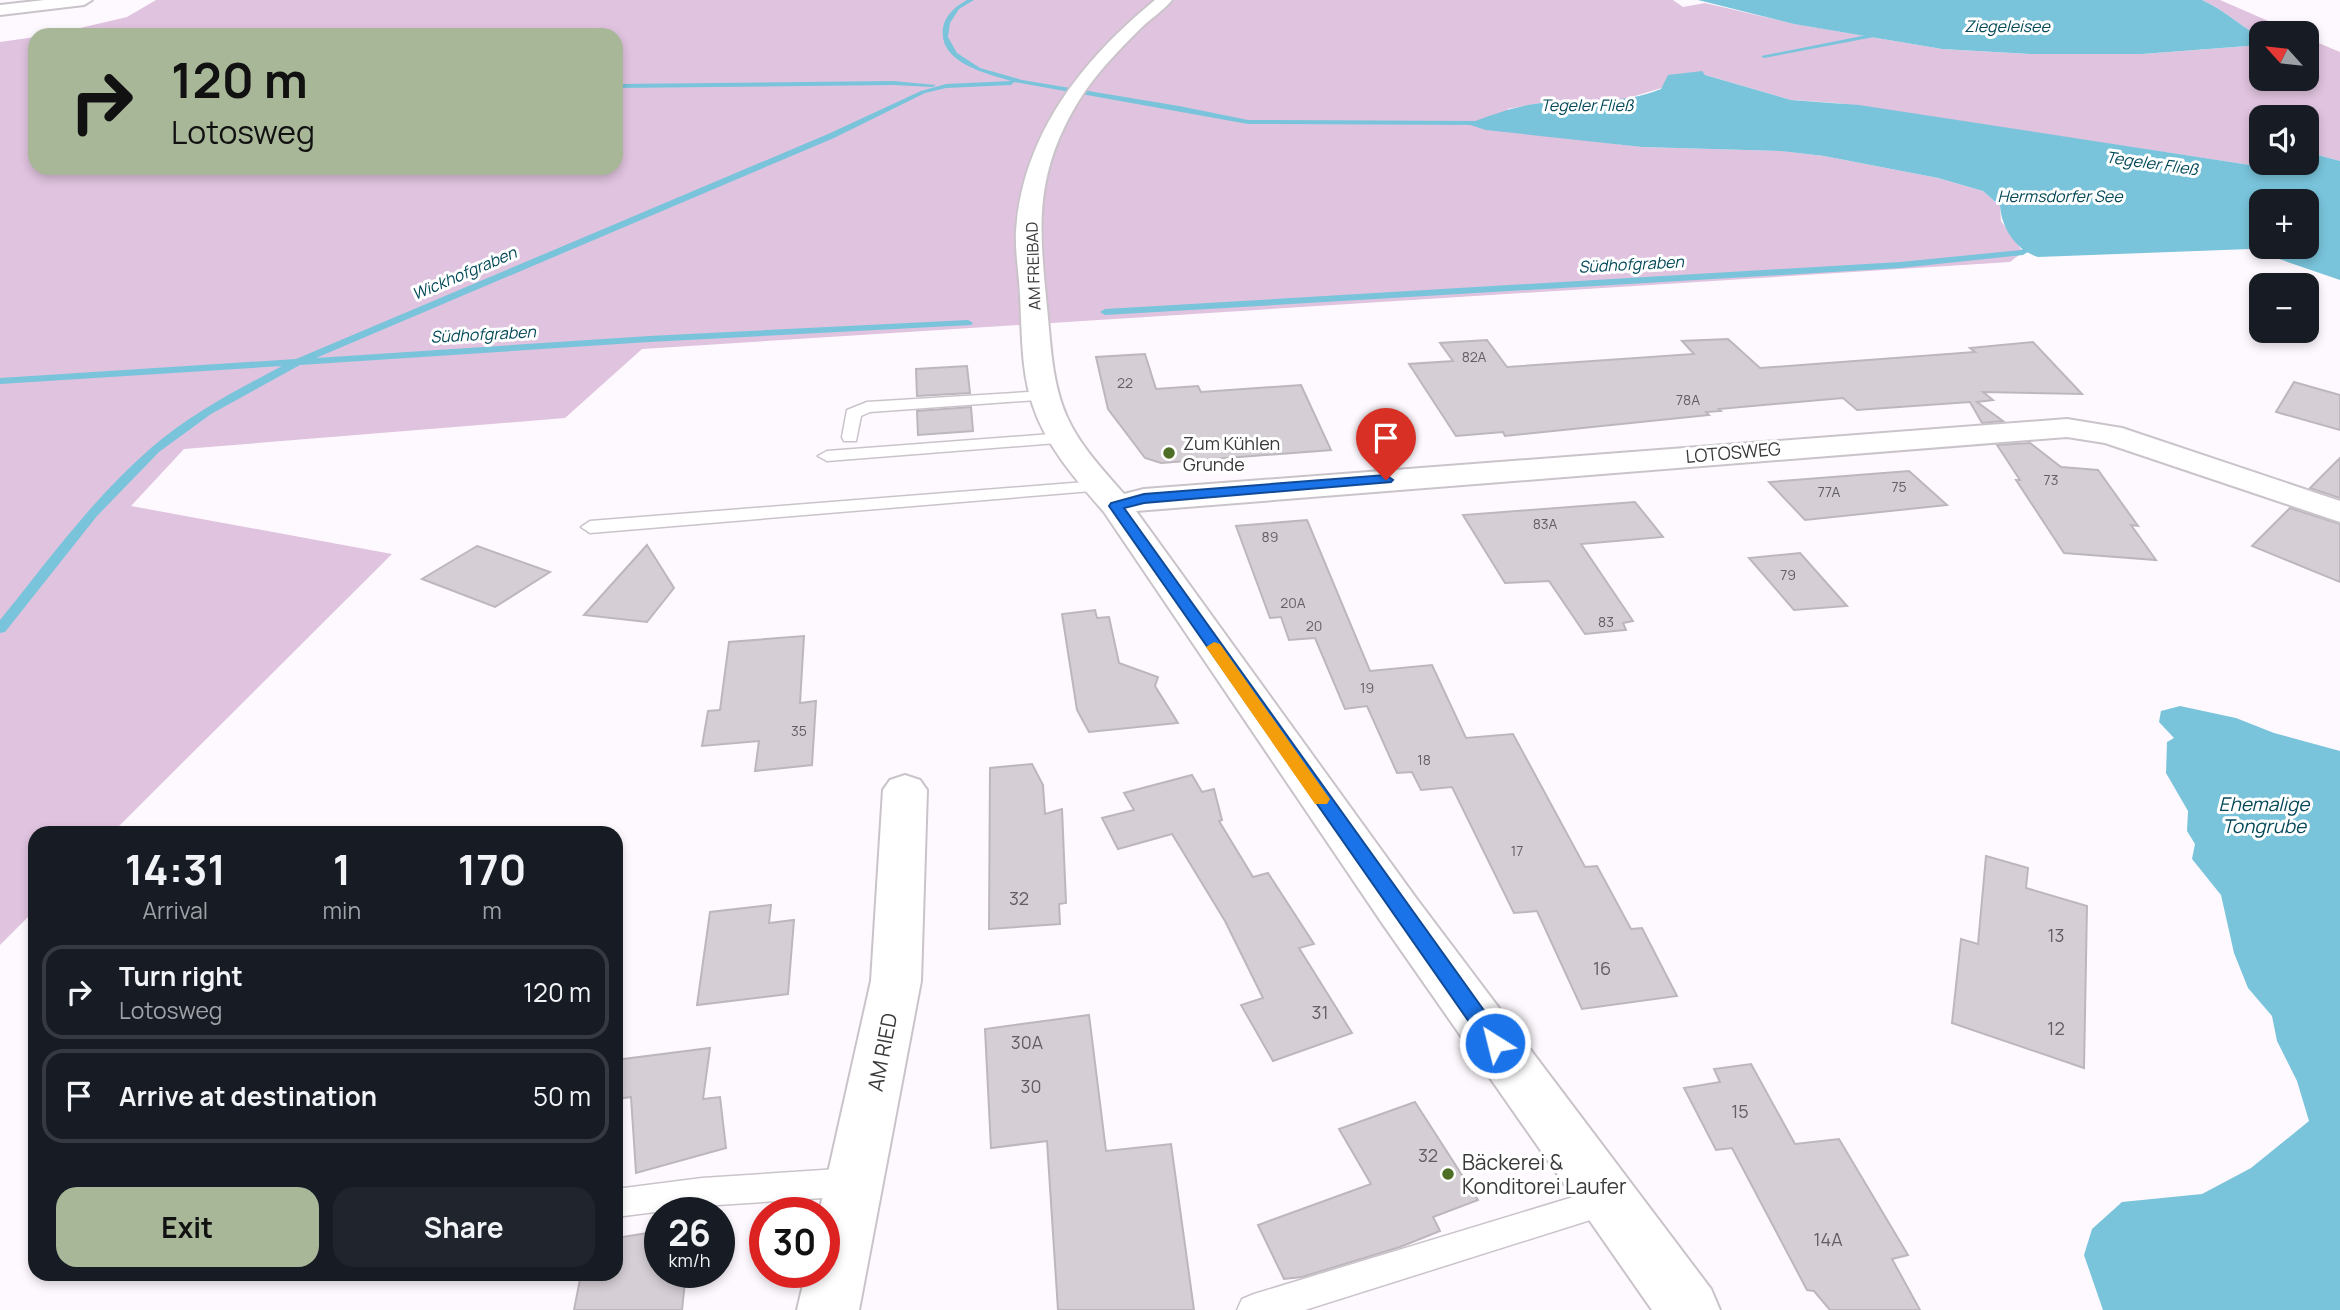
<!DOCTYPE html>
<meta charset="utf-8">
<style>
body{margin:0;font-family:Manrope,sans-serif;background:#20242c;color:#f1f3f6;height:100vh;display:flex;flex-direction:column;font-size:26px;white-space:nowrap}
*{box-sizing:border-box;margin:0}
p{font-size:23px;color:#9ea1a6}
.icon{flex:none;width:38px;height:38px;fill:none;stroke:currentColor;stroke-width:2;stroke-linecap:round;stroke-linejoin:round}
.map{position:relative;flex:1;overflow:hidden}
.side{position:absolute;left:28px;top:826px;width:595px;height:455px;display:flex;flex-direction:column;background:#171b24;border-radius:21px;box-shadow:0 4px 10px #0003}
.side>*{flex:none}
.banner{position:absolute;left:28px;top:28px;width:595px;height:147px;border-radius:21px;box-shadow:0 4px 10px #0003;background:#a8b798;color:#111;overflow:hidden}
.needle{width:46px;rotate:297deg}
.controls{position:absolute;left:2249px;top:21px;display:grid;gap:14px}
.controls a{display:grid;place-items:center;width:70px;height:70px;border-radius:14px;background:#171b24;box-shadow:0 4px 10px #0003;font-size:35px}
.speed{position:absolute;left:644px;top:1197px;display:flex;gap:14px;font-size:35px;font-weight:700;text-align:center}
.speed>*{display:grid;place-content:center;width:91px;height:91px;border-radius:50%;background:#171b24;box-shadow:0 4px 10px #0003;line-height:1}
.speed small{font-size:18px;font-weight:400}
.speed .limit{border:10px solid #d22;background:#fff;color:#111}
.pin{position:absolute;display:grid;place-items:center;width:60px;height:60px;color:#fff;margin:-72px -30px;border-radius:50% 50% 50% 0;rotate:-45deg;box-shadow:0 0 7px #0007}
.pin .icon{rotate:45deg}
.me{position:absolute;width:77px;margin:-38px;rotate:324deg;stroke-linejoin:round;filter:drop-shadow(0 0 5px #0008)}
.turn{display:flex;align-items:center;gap:24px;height:147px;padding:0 28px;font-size:32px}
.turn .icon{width:91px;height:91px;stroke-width:2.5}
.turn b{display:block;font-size:49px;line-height:60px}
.eta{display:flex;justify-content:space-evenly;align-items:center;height:119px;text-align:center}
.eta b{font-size:42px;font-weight:700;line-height:49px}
.button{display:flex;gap:14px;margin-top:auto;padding:14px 28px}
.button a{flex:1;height:80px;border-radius:21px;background:#a8b798;color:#111;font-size:28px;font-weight:700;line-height:80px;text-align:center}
.button a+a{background:#20242c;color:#f1f3f6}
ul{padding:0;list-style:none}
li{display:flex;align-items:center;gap:21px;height:94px;margin:0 14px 10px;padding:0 14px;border:4px solid #363941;border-radius:21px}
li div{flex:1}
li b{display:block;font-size:26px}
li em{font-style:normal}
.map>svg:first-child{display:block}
.green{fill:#e0c3df}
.water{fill:#79c4db;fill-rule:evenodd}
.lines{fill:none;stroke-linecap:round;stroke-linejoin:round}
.stream{fill:#79c4db;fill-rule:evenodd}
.building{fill:#d5cfd5;stroke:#bdb7bd;stroke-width:2}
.lane-casing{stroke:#cac4ca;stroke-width:3}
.street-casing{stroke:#cac4ca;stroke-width:4}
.lane{fill:#fff;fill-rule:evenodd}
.street{fill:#fff;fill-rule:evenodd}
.route{fill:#1a73e8;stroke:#114b97;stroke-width:2}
.slow{fill:#f59e0b}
.poi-dot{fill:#4e6e25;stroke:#fff;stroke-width:2.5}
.labels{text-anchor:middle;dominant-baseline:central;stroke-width:6;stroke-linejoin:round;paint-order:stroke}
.number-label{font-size:14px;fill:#625e62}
.far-water-label{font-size:16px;font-style:italic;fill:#024858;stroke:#fff}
.far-street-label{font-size:16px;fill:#3b393b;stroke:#fff}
.poi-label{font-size:18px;fill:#3b393b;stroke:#fff;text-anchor:start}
.street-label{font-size:18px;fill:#3b393b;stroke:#fff}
.near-number-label{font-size:18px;fill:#625e62}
.water-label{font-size:19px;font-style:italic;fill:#024858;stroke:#fff}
.near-street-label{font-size:21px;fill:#3b393b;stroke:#fff}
.near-poi-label{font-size:21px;fill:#3b393b;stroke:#fff;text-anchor:start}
</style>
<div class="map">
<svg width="2340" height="1310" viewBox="0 0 2340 1310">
<rect width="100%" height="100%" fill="#fef9fe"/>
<g class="green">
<path d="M156,0H1673L1683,7L1705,3L1795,24L1942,49L2030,54H2142L2261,45V79H2306L2307,38L2340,52V161L2307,152L2306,117H2261V162L2250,165L1837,103L1791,100L1705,75L1625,99L1541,103L1507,109L1566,138L1642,147L1783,151L1824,156L1938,178L1983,191L2000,206L2001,221L2023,252L2010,262L642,349L565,418L184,449L131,506L392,554L112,833H35V910L0,945V42L35,37V168H616V35H50L127,17Z"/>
<path d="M2202,0H2220L2296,33H2261V38C2240,25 2224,10 2202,0Z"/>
</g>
<g class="water">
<path d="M1698,0H2202C2224,10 2240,25 2261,38V45L2142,54H2030L1942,49L1794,24Z"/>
<path d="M1702,71L1705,75L1791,100L1859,105L2250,165L2261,162L2306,163L2307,152L2340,161V280L2250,249L2038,257C2016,250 2002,229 2000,206L1983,191L1938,178L1824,156L1781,151L1642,147L1486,130L1467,124C1491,115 1515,106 1541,103C1582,99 1622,105 1661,89L1668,75ZM2261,201H2306V247H2261Z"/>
<path d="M2180,706L2236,718L2274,733L2340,751V1310H2103L2084,1255L2092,1229L2122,1202L2202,1194L2251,1168L2309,1121L2297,1081L2277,1041L2272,1016L2248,988L2234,953L2221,895L2192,859L2195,844L2187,831L2188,811L2166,773L2167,742L2174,738L2159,722L2161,711Z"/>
</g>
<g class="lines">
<g class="stream">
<path d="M967,0H974L959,9L950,23L948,37L957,53L980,68L1022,80L1179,106L1248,120L1484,121L1488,123L1484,125L1248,124L1014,82L1011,85L946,88L925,93L834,138L316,358L649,336L968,320L973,323L971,325L649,342L300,365L211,414L159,452L97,516L5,632L0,633V620C48,561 93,498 151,448C190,414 237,390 282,366L0,384V378L296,359L828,134L921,91L946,84L1011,81C986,73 938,63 943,28C945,15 956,6 967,0Z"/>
<path d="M1872,34L1874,37L1764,58L1761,56Z"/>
<path d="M893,81L936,85L933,87L893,85L616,88V84Z"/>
<path d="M2036,240L2040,243L2039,245L2023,255L1900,268L1105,315L1100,312L1105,309L1900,262L2021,250Z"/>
</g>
</g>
<g class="building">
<path d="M1728,339L1760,368L1975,352L1970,348L2033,342L2082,394L1983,392L1993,400L1977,402L2003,421L1982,423L1970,402L1857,410L1843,398L1719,409L1721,411L1706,412L1709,415L1505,436L1503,432L1456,436L1409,364L1453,361L1440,343L1487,340L1507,367L1694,354L1682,341Z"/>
<path d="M1145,354L1156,389L1198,386L1201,392L1301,385L1331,450L1161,463L1145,458L1108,409L1096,357Z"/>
<path d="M967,366L970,393L917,396L916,369Z"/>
<path d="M2294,382L2340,395V430L2276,412Z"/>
<path d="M971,407L973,431L918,435L917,411Z"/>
<path d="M2030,443L2061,467L2098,470L2138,526L2131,525L2156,560L2064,553L2016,480H2020L1997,445Z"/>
<path d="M2340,458V498L2310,488Z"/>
<path d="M1909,471L1947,505L1805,520L1769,482Z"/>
<path d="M1635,502L1663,537L1581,544L1633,621L1623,623L1626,630L1585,634L1549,581L1505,583L1463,515Z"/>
<path d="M2290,508L2340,524V582L2252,546Z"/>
<path d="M1307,520L1370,671L1432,665L1466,738L1513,734L1585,867L1597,866L1631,929L1642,928L1677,996L1582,1009L1537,911L1514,913L1452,787L1421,790L1412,772L1397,773L1367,706L1345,709L1315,638L1289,640L1281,617L1270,618L1236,526Z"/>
<path d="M647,545L674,588L647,622L584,615Z"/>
<path d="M477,546L550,572L495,607L422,579Z"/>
<path d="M1800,553L1847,606L1794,610L1749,558Z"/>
<path d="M1095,610L1097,618L1109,617L1119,663L1158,677L1155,686L1178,723L1089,732L1077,710L1062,614Z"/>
<path d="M804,636L800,703L816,701L812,765L755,771L759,741L702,746L708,711L720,710L729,642Z"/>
<path d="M1032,764L1043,785L1045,814L1062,809L1066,903L1059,904L1060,924L989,929L990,768Z"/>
<path d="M1192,775L1202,792L1214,789L1222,820L1219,821L1253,877L1268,873L1314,944L1299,948L1352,1033L1273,1061L1241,1005L1263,998L1225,921L1172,834L1118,849L1102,818L1134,810L1124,793Z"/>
<path d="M1986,856L2028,868L2026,888L2087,906L2084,1068L1952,1023L1961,939L1978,944Z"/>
<path d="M771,905L769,923L794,920L788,994L697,1005L710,912Z"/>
<path d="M1089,1015L1106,1151L1171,1144L1194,1310H1058L1047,1141L991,1148L985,1029Z"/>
<path d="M710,1048L703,1099L720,1097L726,1148L636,1173L631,1097L616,1099V1060Z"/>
<path d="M1751,1064L1795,1144L1839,1139L1908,1255L1892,1259L1920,1310H1830L1814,1291L1807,1290L1732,1148L1716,1150L1684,1088L1720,1082L1714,1069Z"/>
<path d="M1415,1102L1478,1200L1433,1217L1440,1231L1400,1247L1302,1277L1284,1279L1258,1225L1371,1184L1339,1129Z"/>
<path d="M660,1231V1272H686L682,1310H574L581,1274H616V1238Z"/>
</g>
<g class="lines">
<defs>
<g id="lane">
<path d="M1045,391L1051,393L1053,396L1051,399L870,412L861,416L856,441H844L842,437L847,410L867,402Z"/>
<path d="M1064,433L1070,434L1072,438L1070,442L827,461L818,456L827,451Z"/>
<path d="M1098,481L1107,486L1104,490L590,533L581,527L590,521Z"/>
<path d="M853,1168L864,1172L869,1182L864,1192L853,1196L702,1206L616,1217V1189L702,1178Z"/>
<path d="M1606,1187L1617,1191L1622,1201L1617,1211L1606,1215L1305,1310H1237L1242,1299L1254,1294Z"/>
</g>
<g id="street">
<path d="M45,0H92L84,5L0,15V5Z"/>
<path d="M1155,0H1172C1163,11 1150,19 1140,29C1118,51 1095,74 1078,102C1031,180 1040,233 1048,318C1051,351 1053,386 1067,417C1080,446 1103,470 1124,494L1144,489L2067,419L2122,428L2340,501V522L2105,443L2067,437L1136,511L1416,898L1711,1289L1720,1310H1652L1382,923L1104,512C1077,481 1046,446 1033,406C1021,372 1022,331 1020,295C1019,274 1015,252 1016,231C1023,134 1082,60 1155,0Z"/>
<path d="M905,775L920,780L927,790L921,981L859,1310H797L806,1272H824V1213H819L871,981L883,790L890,780Z"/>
</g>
</defs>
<use href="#lane" class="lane-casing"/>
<use href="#street" class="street-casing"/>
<use href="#lane" class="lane"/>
<use href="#street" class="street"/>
</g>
<path class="route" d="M1386,475L1393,480L1391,482L1144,503L1124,508L1503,1037L1506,1043L1503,1049L1495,1052L1488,1049L1109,506L1111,503L1144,494Z"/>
<path class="slow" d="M1214,642L1220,644L1327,795L1330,799L1327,804H1315L1206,647Z"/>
<g class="poi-dot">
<circle cx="1169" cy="453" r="7"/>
<circle cx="1448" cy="1174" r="7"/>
</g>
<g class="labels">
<g class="number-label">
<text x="1474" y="356">82A</text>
<text x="1125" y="382">22</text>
<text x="1688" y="399">78A</text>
<text x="2051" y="479">73</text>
<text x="1899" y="486">75</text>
<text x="1829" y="491">77A</text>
<text x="1545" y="523">83A</text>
<text x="1270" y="536">89</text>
<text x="1788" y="574">79</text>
<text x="1293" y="602">20A</text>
<text x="1606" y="621">83</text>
<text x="1314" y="625">20</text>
<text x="1367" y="687">19</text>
<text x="799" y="730">35</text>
<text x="1424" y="759">18</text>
<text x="1517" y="850">17</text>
</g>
<g class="far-water-label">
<text x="2007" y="26">Ziegeleisee</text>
<text x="1587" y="105">Tegeler Fließ</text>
<text transform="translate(2152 163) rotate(8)">Tegeler Fließ</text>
<text x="2060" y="196">Hermsdorfer See</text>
<text transform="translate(1631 264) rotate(-3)">Südhofgraben</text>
<text transform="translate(464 273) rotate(-23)">Wickhofgraben</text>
<text transform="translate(483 334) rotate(-3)">Südhofgraben</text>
</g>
<g class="far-street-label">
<text transform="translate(1033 266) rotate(-92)">AM FREIBAD</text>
</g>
<g class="poi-label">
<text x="1183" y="443">Zum Kühlen<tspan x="1183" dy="21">Grunde</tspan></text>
</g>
<g class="street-label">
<text transform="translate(1733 452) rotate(-5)">LOTOSWEG</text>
</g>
<g class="near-number-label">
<text x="1019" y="898">32</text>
<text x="2056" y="935">13</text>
<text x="1602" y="968">16</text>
<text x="1320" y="1012">31</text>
<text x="2056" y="1028">12</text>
<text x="1027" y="1042">30A</text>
<text x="1031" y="1086">30</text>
<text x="1740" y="1111">15</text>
<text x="1428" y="1155">32</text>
<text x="1828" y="1239">14A</text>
</g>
<g class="water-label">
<text x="2264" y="804">Ehemalige<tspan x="2264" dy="22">Tongrube</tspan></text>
</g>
<g class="near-street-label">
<text transform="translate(882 1052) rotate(-79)">AM RIED</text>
</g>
<g class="near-poi-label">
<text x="1462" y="1162">Bäckerei &amp;<tspan x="1462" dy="24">Konditorei Laufer</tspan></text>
</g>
</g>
</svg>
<div class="controls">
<a><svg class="needle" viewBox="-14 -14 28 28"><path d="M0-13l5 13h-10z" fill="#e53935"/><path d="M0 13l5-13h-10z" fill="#9ea1a6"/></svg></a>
<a><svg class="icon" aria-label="sound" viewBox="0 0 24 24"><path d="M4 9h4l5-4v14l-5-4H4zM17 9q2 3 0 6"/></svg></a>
<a>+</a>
<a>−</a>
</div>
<div class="speed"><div>26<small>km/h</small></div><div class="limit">30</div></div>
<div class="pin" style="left:1386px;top:480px;background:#d93025"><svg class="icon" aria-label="arrive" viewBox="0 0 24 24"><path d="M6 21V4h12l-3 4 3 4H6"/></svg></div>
<svg class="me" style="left:1495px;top:1043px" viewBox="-20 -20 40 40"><circle r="17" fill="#1a73e8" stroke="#fff" stroke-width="3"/><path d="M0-11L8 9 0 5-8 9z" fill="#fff"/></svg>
<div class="banner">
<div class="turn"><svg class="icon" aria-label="right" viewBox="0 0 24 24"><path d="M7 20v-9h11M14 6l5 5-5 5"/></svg><div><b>120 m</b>Lotosweg</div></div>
</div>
<section class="side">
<div class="eta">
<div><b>14:31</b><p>Arrival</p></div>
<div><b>1</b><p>min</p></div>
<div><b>170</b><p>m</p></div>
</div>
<ul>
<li><svg class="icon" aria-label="right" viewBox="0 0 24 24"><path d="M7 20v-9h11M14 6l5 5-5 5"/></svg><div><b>Turn right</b><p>Lotosweg</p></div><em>120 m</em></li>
<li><svg class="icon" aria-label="arrive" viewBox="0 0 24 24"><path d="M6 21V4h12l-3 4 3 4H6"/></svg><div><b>Arrive at destination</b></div><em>50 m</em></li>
</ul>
<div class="button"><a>Exit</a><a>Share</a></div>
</section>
</div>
